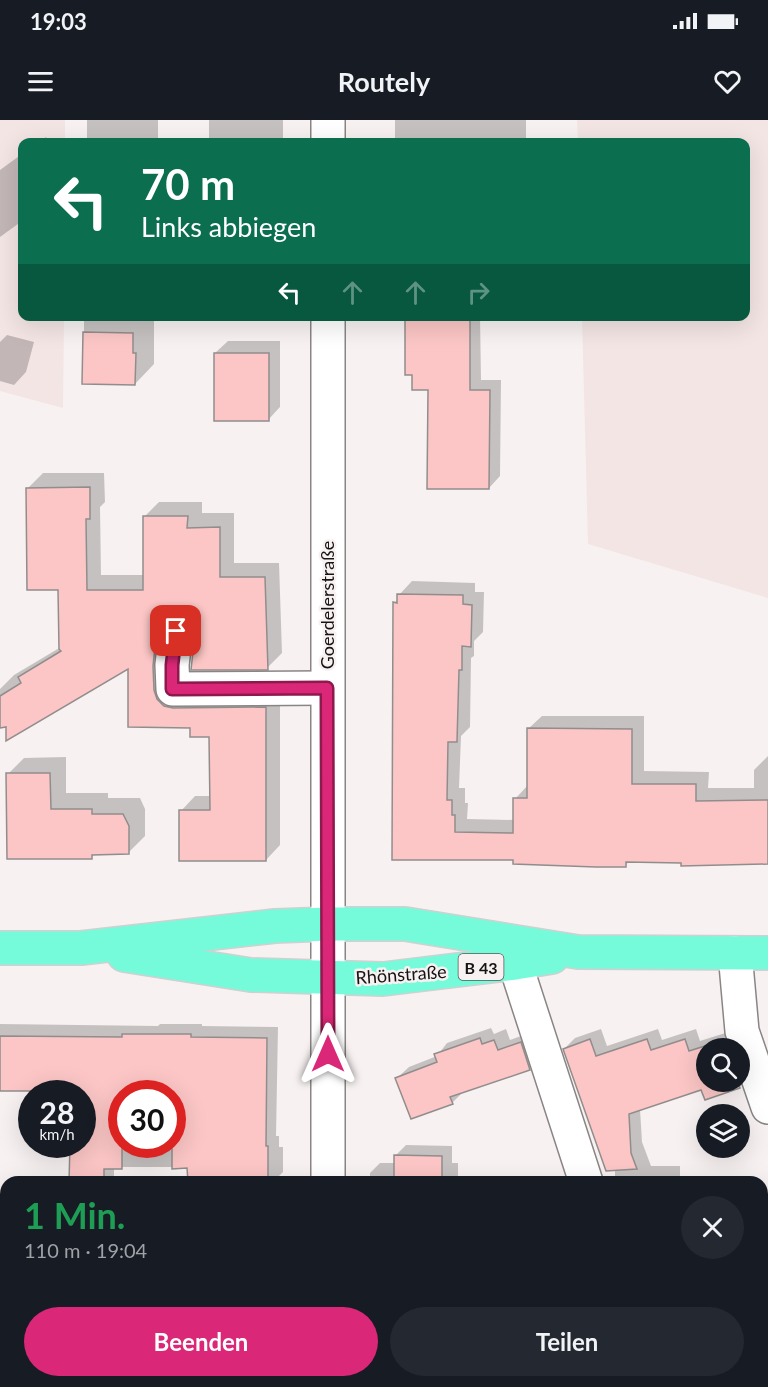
<!DOCTYPE html>
<html lang="de">
<meta charset="utf-8">
<style>
body{margin:0;font-family:Lato,sans-serif;background:#242831;color:#f1f3f6;height:100vh;display:flex;flex-direction:column;font-size:22px;white-space:nowrap}
*{box-sizing:border-box;margin:0}
p{font-size:20px;color:#9ea1a6}
.icon{flex:none;width:33px;height:33px;fill:none;stroke:currentColor;stroke-width:2;stroke-linecap:round;stroke-linejoin:round}
.map{position:relative;flex:1;overflow:hidden}
.details{position:absolute;left:0px;top:1056px;width:768px;height:212px;display:flex;flex-direction:column;background:#171b24;border-radius:18px 18px 0 0;box-shadow:0 6px 24px #0002}
.details>*{flex:none}
.guide{position:absolute;left:18px;top:18px;width:732px;height:183px;border-radius:12px;box-shadow:0 6px 24px #0002;background:#0b6e4f;color:#fff;overflow:hidden}
.fabs{position:absolute;left:696px;top:918px;display:grid;gap:12px}
.fabs a{display:grid;place-items:center;width:54px;height:54px;border-radius:50%;background:#171b24;box-shadow:0 6px 24px #0002;font-size:30px}
.speed{position:absolute;left:18px;top:960px;display:flex;gap:12px;font-size:30px;font-weight:700;text-align:center}
.speed>*{display:grid;place-content:center;width:78px;height:78px;border-radius:50%;background:#171b24;box-shadow:0 6px 24px #0002;line-height:1}
.speed small{font-size:15px;font-weight:400}
.speed .limit{border:9px solid #d22;background:#fff;color:#111}
.pin{position:absolute;display:grid;place-items:center;width:51px;height:51px;color:#fff;margin:-26px;border-radius:12px;box-shadow:0 3px 9px #0006}
.me{position:absolute;width:66px;margin:-33px;rotate:0deg;stroke-linejoin:round;filter:drop-shadow(0 0 4px #0008)}
.turn{display:flex;align-items:center;gap:21px;height:126px;padding:0 24px;font-size:27px}
.turn .icon{width:78px;height:78px;stroke-width:2.5}
.turn b{display:block;font-size:42px;line-height:51px}
.lanes{display:flex;align-items:center;height:57px;padding:0 24px;background:#0003;justify-content:center;gap:30px;direction:ltr}
.lanes .off{opacity:.35}
.round{display:grid;place-items:center;flex:none;width:63px;height:63px;border-radius:32px;background:#242831}
.summary{display:flex;align-items:center;justify-content:space-between;height:102px;padding:0 24px}
h1{font-size:36px;font-weight:700;line-height:45px;color:#1e9e55}
.action{display:flex;gap:12px;margin-top:auto;padding:12px 24px}
.action a{flex:1;height:69px;border-radius:36px;background:#db2777;color:#fff;font-size:24px;font-weight:700;line-height:69px;text-align:center}
.action a+a{background:#242831;color:#f1f3f6}
.status{display:flex;justify-content:space-between;align-items:center;height:42px;padding:0 30px;background:#171b24;direction:ltr}
.status svg{height:16px;fill:currentColor}
header{display:flex;justify-content:space-between;align-items:center;height:78px;padding:0 24px;background:#171b24;font-size:27px;font-weight:700}
.map>svg:first-child{display:block}
.built{fill:#f3e5e4}
.shadow{fill:#0003;fill-rule:evenodd}
.building{fill:#fbc6c5;stroke:#928d8d;stroke-width:1.5}
.lines{fill:none;stroke-linecap:round;stroke-linejoin:round}
.minor-casing{stroke:#8a8585;stroke-width:36}
.major-casing{stroke:#d0d0d0;stroke-width:36}
.minor{stroke:#fff;stroke-width:33}
.major{stroke:#76fbda;stroke-width:33}
.route-casing{stroke:#8e194d;stroke-width:15}
.route{stroke:#db2777;stroke-width:10}
.labels{text-anchor:middle;dominant-baseline:central;stroke-width:5;stroke-linejoin:round;paint-order:stroke}
.shield{fill:#f7f2f1;stroke:#595656;stroke-width:1.5}
.shield-label{font-size:16px;font-weight:bold;fill:#151313}
.street-label{font-size:18px;fill:#151313;stroke:#f7f2f1}
</style>
<div class="status"><b>19:03</b><svg viewBox="0 0 49 12"><path d="M0 12V9h3v3zM5 12V6h3v6zM10 12V3h3v9zM15 12V0h3v12zM26 1h20v11H26zM47 4h2v5h-2z"/></svg></div>
<header><svg class="icon" aria-label="menu" viewBox="0 0 24 24"><path d="M4 6h16M4 12h16M4 18h16"/></svg>Routely<svg class="icon" aria-label="heart" viewBox="0 0 24 24"><path d="M12 20l-8-8c-3-5 5-10 8-4 3-6 11-1 8 4z"/></svg></header>
<div class="map">
<svg width="768" height="1267" viewBox="0 0 768 1267">
<rect width="100%" height="100%" fill="#f7f2f1"/>
<g class="built">
<path d="M0,0H65V22H22V196L64,197L63,288L0,271Z"/>
<path d="M577,0H768V478L588,424L582,197L746,196V22H578Z"/>
</g>
<g class="shadow">
<rect x="87" y="0" width="71" height="22"/>
<rect x="209" y="0" width="74" height="22"/>
<rect x="395" y="0" width="131" height="22"/>
<path d="M46,17L50,22H39Z"/>
<path d="M22,34V101L0,117V50Z"/>
<path d="M84,196H154V244L135,264L84,263Z"/>
<path d="M406,196H480L481,260H501L500,356L489,368L429,269L413,253Z"/>
<path d="M7,215L34,222L26,252L14,265L0,261V222Z"/>
<path d="M228,221H280V287L268,300L215,233Z"/>
<path d="M43,353H104L105,382L100,387L101,455H145L144,397L159,382H202V393H234V443H279L282,533L267,548L196,513L195,504L188,494L178,491L172,492L168,530L169,555L280,573V725L266,740L181,691L195,676H212L211,615L192,606L129,605L130,546L0,586V569L14,555L61,527L60,469L28,368Z"/>
<path d="M412,461L475,463V472H484L483,512L474,521V536L471,538L470,607L461,616L459,668H465V683H468L467,699L515,700V679L528,665V609L542,596H644V651L709,652L708,668H754V650L768,636V743L630,740L625,746L515,738H394V483L399,478V475Z"/>
<path d="M66,637V673H108V678H140L145,689V716L128,733H95L92,737L8,654L24,638Z"/>
<path d="M0,904L158,906L160,904H202V906L278,907L276,1016H279V1027H283V1052L279,1056V1061L189,1062V1047H114V1057L109,1062H70L82,1024V974H36V969H0ZM122,974H172V1024H122Z"/>
<path d="M491,908L494,914L506,909L510,920L532,912L541,937L529,949L464,971L452,983L397,958L409,947L437,936L447,923Z"/>
<path d="M601,909L607,926L658,909L662,920L696,909L700,921L735,910L752,955L741,966L706,978L702,968L640,989L642,1022L651,1046H680V1062H615V1049L564,929L575,918ZM706,928H740V962H706Z"/>
<path d="M406,1025L452,1026V1043H458V1062H370V1053L380,1043H395V1036Z"/>
<path d="M762,1224H768V1267H714V1262H762Z"/>
<rect x="37" y="1262" width="202" height="5"/>
<path d="M587,1262H624V1267H582Z"/>
</g>
<g class="building">
<path d="M405,196H470V270H490L489,369H427L428,270H412V255H405Z"/>
<path d="M83,212L133,213V233H136L135,265L82,264Z"/>
<rect x="214" y="233" width="55" height="68"/>
<path d="M90,367V399H86L87,470H143V396H188L187,408L220,407V457H265L268,550H191L195,513L193,504L187,496L178,492L168,494L161,500L157,509L153,546L154,570L157,579L164,586L173,588L266,587V741H179V690H210L209,617H190V608L128,607V549L6,621V607L0,608V576L21,563L18,557L61,531L59,529L58,470H27L26,368Z"/>
<path d="M397,474L463,475V484L472,485L471,527L462,526V550H459L457,622H448L447,680H452V695H455V712L513,713V678H527V608L632,609V664H696V681L768,680V744L681,746V743L626,742V747H596L513,744V740H392L393,482L397,483Z"/>
<path d="M6,653H50L51,689H92V694H123L129,706V734L92,735V739H7Z"/>
<path d="M122,914H191V917L267,918L266,1026H268V1062H188L187,1048L172,1049V974H122V1049H104V1062H69L70,1024H82V974H39V971H0V916L122,917Z"/>
<path d="M480,918L482,924L494,920L498,930L521,922L530,950L450,977L453,984L411,999L395,958L437,942L434,934Z"/>
<path d="M590,919L596,936L647,919L651,930L685,919L689,931L724,920L727,928H706V962H738L740,968L705,980L701,970L629,994L631,1033L637,1049L606,1051L563,929Z"/>
<path d="M394,1035L442,1036V1062H394Z"/>
</g>
<g class="lines">
<defs>
<g id="minor">
<path d="M328,0V22"/>
<path d="M328,196V1062"/>
<path d="M176,511L172,545L173,569L327,568"/>
<path d="M735,833L742,911L768,987"/>
<path d="M515,843L586,1062"/>
<path d="M3,1267V1225"/>
<path d="M328,1267V1262"/>
</g>
<g id="major">
<path d="M0,828H81L275,806L328,804H405L578,832L768,833"/>
<path d="M124,835L251,855L383,859L515,843L552,837"/>
</g>
</defs>
<use href="#minor" class="minor-casing"/>
<use href="#major" class="major-casing"/>
<use href="#minor" class="minor"/>
<use href="#major" class="major"/>
</g>
<g class="lines">
<defs>
<path id="route" d="M176,511L172,545V569L327,568L328,934"/>
</defs>
<use href="#route" class="route-casing"/>
<use href="#route" class="route"/>
</g>
<g class="labels">
<rect class="shield" x="458.5" y="834" width="45" height="26" rx="4.5"/>
<g class="shield-label">
<text x="481" y="847">B 43</text>
</g>
<g class="street-label">
<text transform="translate(327 485) rotate(-90)">Goerdelerstraße</text>
<text transform="translate(401 854) rotate(-4)">Rhönstraße</text>
</g>
</g>
</svg>
<div class="fabs">
<a><svg class="icon" aria-label="search" viewBox="0 0 24 24"><circle cx="10" cy="10" r="6"/><path d="M15 15l6 6"/></svg></a>
<a><svg class="icon" aria-label="layers" viewBox="0 0 24 24"><path d="M12 4l9 5-9 5-9-5zM3 14l9 5 9-5"/></svg></a>
</div>
<div class="speed"><div>28<small>km/h</small></div><div class="limit">30</div></div>
<div class="pin" style="left:176px;top:511px;background:#d93025"><svg class="icon" aria-label="arrive" viewBox="0 0 24 24"><path d="M6 21V4h12l-3 4 3 4H6"/></svg></div>
<svg class="me" style="left:328px;top:934px" viewBox="-20 -20 40 40"><path d="M0-17L14 15 0 8-14 15z" fill="#db2777" stroke="#fff" stroke-width="4"/></svg>
<div class="guide">
<div class="turn"><svg class="icon" aria-label="left" viewBox="0 0 24 24"><path d="M17 20v-9H6M10 6l-5 5 5 5"/></svg><div><b>70 m</b>Links abbiegen</div></div>
<div class="lanes"><svg class="icon" aria-label="left" viewBox="0 0 24 24"><path d="M17 20v-9H6M10 6l-5 5 5 5"/></svg><svg class="icon off" aria-label="ahead" viewBox="0 0 24 24"><path d="M12 20V5M6 11l6-6 6 6"/></svg><svg class="icon off" aria-label="ahead" viewBox="0 0 24 24"><path d="M12 20V5M6 11l6-6 6 6"/></svg><svg class="icon off" aria-label="right" viewBox="0 0 24 24"><path d="M7 20v-9h11M14 6l5 5-5 5"/></svg></div>
</div>
<section class="details">
<div class="summary"><div><h1>1 Min.</h1><p>110 m · 19:04</p></div><a class="round"><svg class="icon" aria-label="close" viewBox="0 0 24 24"><path d="M6 6l12 12M18 6L6 18"/></svg></a></div>
<div class="action"><a>Beenden</a><a>Teilen</a></div>
</section>
</div>
